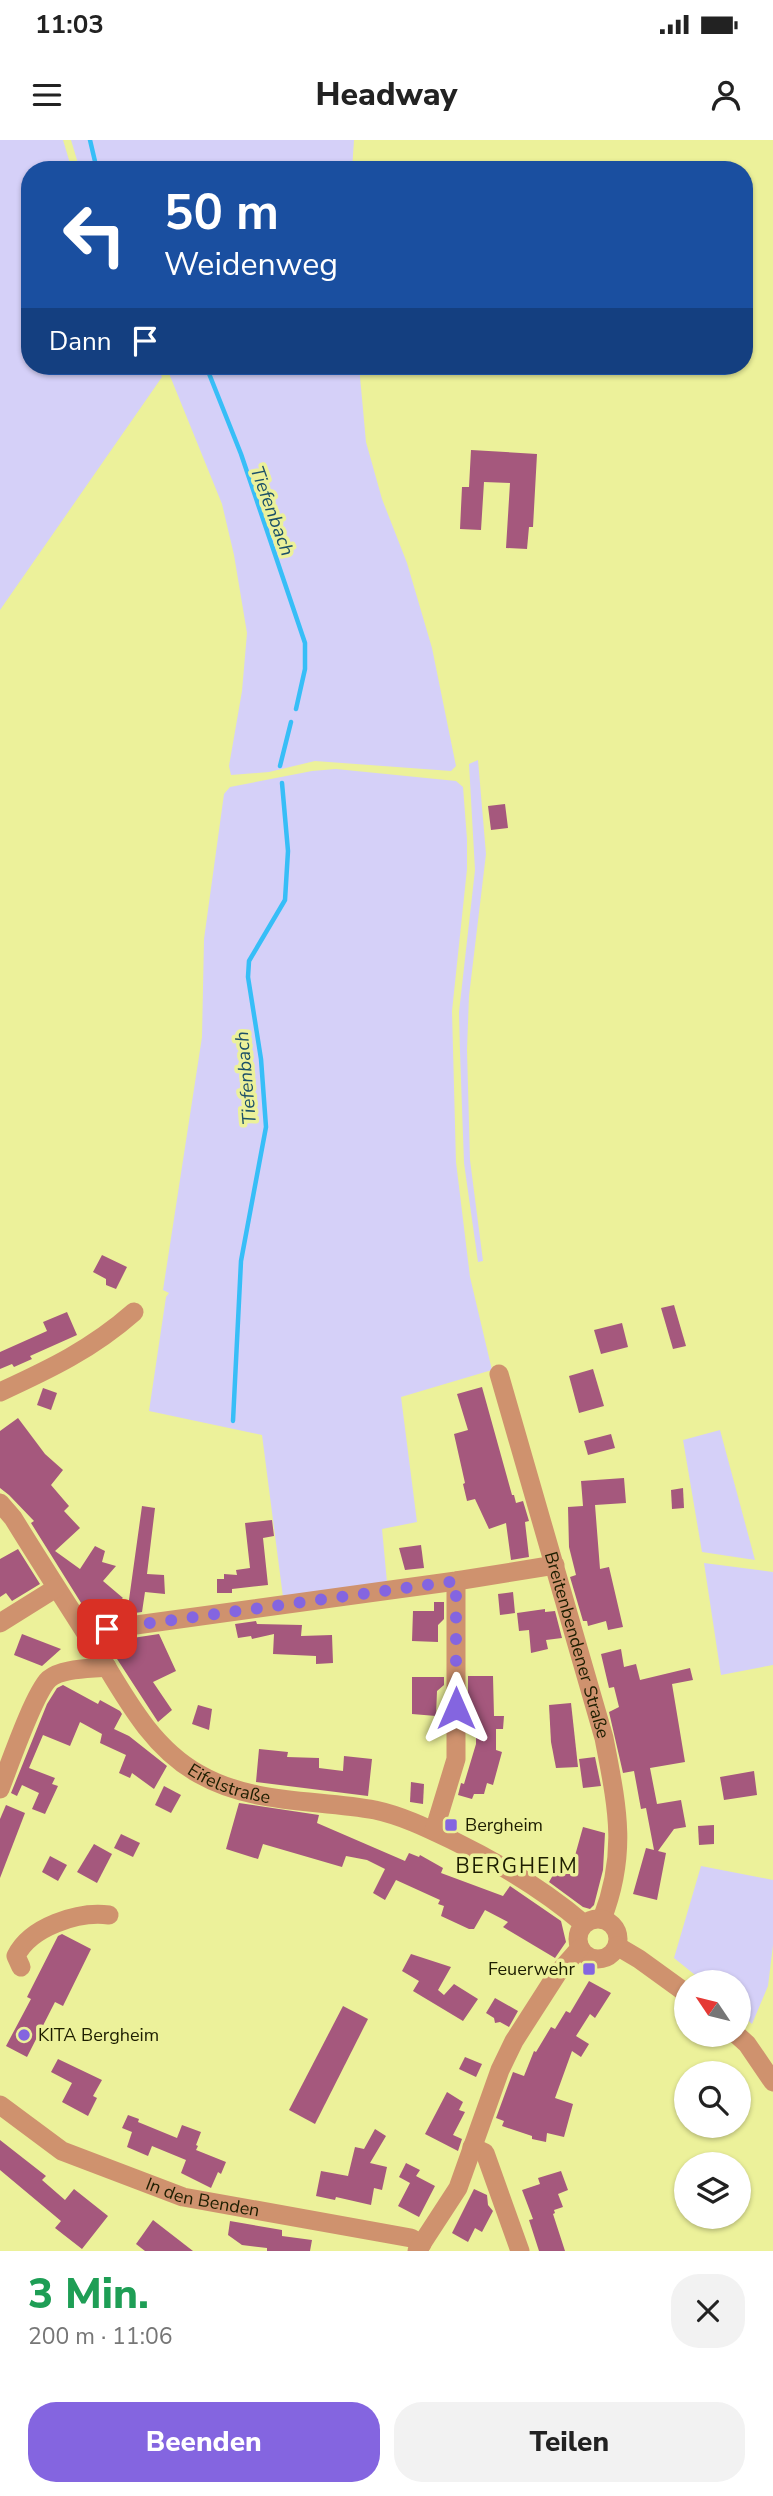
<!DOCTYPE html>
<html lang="de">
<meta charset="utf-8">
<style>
body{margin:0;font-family:"Nunito Sans",sans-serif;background:#f2f2f2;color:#222;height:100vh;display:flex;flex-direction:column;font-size:26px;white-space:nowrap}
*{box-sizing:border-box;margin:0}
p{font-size:23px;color:#767676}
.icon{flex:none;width:38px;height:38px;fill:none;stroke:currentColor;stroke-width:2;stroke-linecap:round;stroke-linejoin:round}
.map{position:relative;height:2111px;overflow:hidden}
.side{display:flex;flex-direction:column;background:#fff;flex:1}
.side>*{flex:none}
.guide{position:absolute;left:21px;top:21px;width:732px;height:214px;border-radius:28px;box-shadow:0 2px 5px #0004;background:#1a4fa0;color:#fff;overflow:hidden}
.needle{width:46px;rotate:305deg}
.buttons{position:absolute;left:674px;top:1830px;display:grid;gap:14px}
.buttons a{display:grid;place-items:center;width:77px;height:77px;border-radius:50%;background:#fff;box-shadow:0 2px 5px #0004;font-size:35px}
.pin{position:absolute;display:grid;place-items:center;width:60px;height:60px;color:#fff;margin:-30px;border-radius:14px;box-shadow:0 4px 10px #0006}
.me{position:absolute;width:77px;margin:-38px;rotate:0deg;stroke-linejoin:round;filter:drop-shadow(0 0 5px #0008)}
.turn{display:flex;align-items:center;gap:24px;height:147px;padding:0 28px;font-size:32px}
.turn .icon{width:91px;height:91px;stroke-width:2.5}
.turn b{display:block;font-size:49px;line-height:60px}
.then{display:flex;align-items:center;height:66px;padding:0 28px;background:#0003;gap:14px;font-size:26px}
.round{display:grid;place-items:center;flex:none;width:74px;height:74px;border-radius:28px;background:#f2f2f2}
.overview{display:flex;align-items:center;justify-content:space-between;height:119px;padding:0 28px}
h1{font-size:42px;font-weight:800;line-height:52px;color:#1e9e55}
.button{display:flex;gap:14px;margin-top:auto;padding:14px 28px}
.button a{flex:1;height:80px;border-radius:28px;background:#8465e0;color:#fff;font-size:28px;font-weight:800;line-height:80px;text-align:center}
.button a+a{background:#f2f2f2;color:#222}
.status{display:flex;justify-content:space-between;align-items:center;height:49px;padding:0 35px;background:#fff;direction:ltr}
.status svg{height:19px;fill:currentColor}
header{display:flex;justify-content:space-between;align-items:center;height:91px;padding:0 28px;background:#fff;font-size:32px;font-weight:800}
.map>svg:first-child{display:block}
.green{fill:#d5d0f8}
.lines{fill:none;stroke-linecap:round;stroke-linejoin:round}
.stream{stroke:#37bef7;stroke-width:4.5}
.building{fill:#a5587d}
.minor{stroke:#cf926e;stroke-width:19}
.route{stroke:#8465e0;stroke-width:12;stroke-dasharray:0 21.6}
.poi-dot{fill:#8465e0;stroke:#ecf19a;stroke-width:2.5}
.labels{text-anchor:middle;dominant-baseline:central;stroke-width:7;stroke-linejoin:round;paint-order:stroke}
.street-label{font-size:18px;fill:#1d1e00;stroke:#ecf19a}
.poi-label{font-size:18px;fill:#1d1e00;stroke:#ecf19a;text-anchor:start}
.water-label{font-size:19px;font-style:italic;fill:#1c5068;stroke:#ecf19a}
.quarter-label{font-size:21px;letter-spacing:2px;fill:#1d1e00;stroke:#ecf19a}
</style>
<div class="status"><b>11:03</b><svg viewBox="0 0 49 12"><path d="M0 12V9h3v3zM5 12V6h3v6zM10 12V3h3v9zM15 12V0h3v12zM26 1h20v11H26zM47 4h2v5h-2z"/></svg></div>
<header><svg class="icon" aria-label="menu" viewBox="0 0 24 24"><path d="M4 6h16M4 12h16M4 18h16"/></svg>Headway<svg class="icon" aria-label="person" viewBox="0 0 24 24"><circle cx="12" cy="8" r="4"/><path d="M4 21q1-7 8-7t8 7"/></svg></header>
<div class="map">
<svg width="773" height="2111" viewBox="0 0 773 2111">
<rect width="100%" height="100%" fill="#ecf19a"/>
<g class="green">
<path d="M0,0H63L72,30H30V226H157L162,237L0,470Z"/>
<path d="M71,0H354L352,30H80Z"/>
<path d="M166,226H359L366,302L382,359L407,423L432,508L456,626L451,631L315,621L269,632L231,635L229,626L242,551L247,493L234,415L222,364Z"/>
<path d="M478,620L486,714L469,856L467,910L470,1020L483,1121L478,1122L464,1023L460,912L459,872L475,730L469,624Z"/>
<path d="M336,629L456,641L463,647L467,699V729L452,871L456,1022L470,1137L492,1230L401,1257L417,1382L382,1389L387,1442L283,1457L262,1295L149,1271L166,1157L169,1153L163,1150L202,897L204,799L224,654L230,647L312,631Z"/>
<path d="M720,1290L755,1420L702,1412L683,1300Z"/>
<path d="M704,1423L773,1432V1525L721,1535Z"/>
<path d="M701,1726L773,1740V1805L768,1846L752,1884L739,1872L738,1843H705L674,1818Z"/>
</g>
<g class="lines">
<g class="stream">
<path d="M90,0L97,30"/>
<path d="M206,226L241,314L305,503V529L296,569"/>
<path d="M280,626L291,582"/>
<path d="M233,1281L241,1121L266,987L261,919L248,837L249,821L285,760L288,711L282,643"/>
</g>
</g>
<g class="building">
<path d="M471,310L537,314L533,387H529L527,409L506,408L510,343L484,342L481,390L460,389L462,347H469Z"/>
<path d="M505,664L508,688L491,690L488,666Z"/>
<path d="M102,1115L127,1127L116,1149L106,1145V1139L93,1132Z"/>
<path d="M674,1165L686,1206L673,1209L661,1168Z"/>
<path d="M67,1172L77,1195L30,1216L32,1219L14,1227L12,1224L0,1229V1212L47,1191L43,1182Z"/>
<path d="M622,1183L628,1207L601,1214L594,1190Z"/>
<path d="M593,1229L604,1266L579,1273L569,1236Z"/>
<path d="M482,1247L512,1355H514L516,1363L523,1361L529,1381L525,1382L529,1417L511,1420L506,1383L489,1389L475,1359L467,1361L463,1344L465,1343L454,1294L468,1290L457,1254Z"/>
<path d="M43,1248L57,1253L51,1270L37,1265Z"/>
<path d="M18,1278L45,1314L63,1330L51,1345L69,1366L64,1371L80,1388L55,1411L80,1429L95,1406L105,1411L102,1422L116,1426L103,1441L123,1458L101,1476H96L94,1474L90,1477L88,1474L31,1383L34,1381L9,1355L0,1348V1291Z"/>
<path d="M611,1294L615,1308L588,1315L584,1301Z"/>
<path d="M624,1338L626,1363L595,1365L600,1429L609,1427L623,1487L608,1490L606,1481L588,1486L587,1481H583L570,1437L576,1435L569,1407L568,1367L583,1366L581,1341Z"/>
<path d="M683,1348L684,1368L672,1369L671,1350Z"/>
<path d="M142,1366L155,1368L147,1434L164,1435L165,1454L145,1452L142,1472L127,1474Z"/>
<path d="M272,1380L274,1396L263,1398L268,1445L232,1449V1453H217V1439H224V1434L237,1435L236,1430L250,1428L245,1383Z"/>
<path d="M421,1405L424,1428L405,1430L399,1408Z"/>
<path d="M18,1409L40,1444L12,1461L6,1453L0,1457V1419Z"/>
<path d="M513,1452L515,1473L500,1475L498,1454Z"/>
<path d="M434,1462H444V1479L438,1485V1502L412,1501L413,1471H434Z"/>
<path d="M545,1469V1472L555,1471L562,1498L546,1500L548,1509L531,1513L529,1490L519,1491L517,1473Z"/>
<path d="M256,1481L257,1484L302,1485L301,1496L332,1495L333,1523L316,1524V1516L273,1514L274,1494L252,1499L251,1496L238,1498L235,1484Z"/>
<path d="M22,1494L61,1509L42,1526L14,1515Z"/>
<path d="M159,1494L176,1531L153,1542L172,1570L158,1582L106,1502Z"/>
<path d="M621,1509L624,1527L636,1524L640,1540L690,1528L693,1540L672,1544L685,1622L650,1628L657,1664L681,1660L686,1687L674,1689L658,1711L666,1713L657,1760L633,1754L646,1708L654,1710L646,1668L641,1669L634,1631L623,1633L609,1572L619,1567L614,1547L609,1548L601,1514Z"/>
<path d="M468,1536H493L494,1576H504L503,1589H496V1610L502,1612L493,1645L487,1643L484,1654H474L472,1659L458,1655L461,1643L464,1644L476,1604V1578L468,1571Z"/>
<path d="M412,1537H444V1545L437,1551L436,1576L412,1574Z"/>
<path d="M63,1545L98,1564L100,1560L120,1571L122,1574L114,1589L129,1596L167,1626L154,1649L132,1633L130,1638L119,1633L126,1615L100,1603L102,1594L80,1582L70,1606L43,1595L29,1628L55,1638L52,1644L58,1646L45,1674L32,1669L39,1653L22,1645L17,1656L11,1653L47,1564L57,1548Z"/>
<path d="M571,1563L578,1627L556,1628L551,1602L549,1565Z"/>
<path d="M198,1565L212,1569L209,1590L192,1584Z"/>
<path d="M259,1609L288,1612L287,1617L319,1618V1628L343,1631L344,1616L372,1619L368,1656L256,1642Z"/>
<path d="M595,1617L601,1646L583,1648L579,1619Z"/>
<path d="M754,1631L757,1655L724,1660L720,1637Z"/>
<path d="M411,1642L424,1644L423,1664L410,1662Z"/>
<path d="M164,1646L181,1655L171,1673L155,1665Z"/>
<path d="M239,1663L319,1675L317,1683L405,1721L409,1713L419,1717L420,1715L443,1728L441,1733L503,1756L510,1746L561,1781L566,1802L555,1818L503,1787L508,1782L485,1770L474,1789H469L441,1776L444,1766L438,1764L440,1760L396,1740L385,1760L373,1753L385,1729L367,1720L346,1716L342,1727L263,1704L258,1719L226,1709Z"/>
<path d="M6,1665L25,1673L0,1738V1679Z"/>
<path d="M714,1685V1704L699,1705L698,1686Z"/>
<path d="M583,1687L605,1693L603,1730L594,1765L590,1769L583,1767L549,1742L556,1730L559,1732L564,1726L571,1730Z"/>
<path d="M121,1694L140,1703L133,1717L114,1708Z"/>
<path d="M94,1704L112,1714L97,1743L77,1732Z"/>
<path d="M50,1716L67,1725L58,1741L42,1732Z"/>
<path d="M62,1794L91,1809L63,1866L55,1862L27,1917L6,1906L31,1859L27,1857L58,1796Z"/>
<path d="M411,1814L451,1827L438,1850L444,1855L454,1844L478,1859L463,1881L413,1851L419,1841L402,1831Z"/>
<path d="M589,1841L611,1853L595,1878L590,1874L576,1896L589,1904L581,1917L572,1911L555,1958L573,1964L564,1997L547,1993L546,2002L532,1999V1996L502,1986L504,1981L496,1978L513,1932L524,1936L534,1911L536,1912L551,1887L555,1889L566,1871L570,1873Z"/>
<path d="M495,1858L518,1871L509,1887L500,1882L495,1883L494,1878L486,1873Z"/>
<path d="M343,1866L368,1879L315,1984L289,1970Z"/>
<path d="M465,1917L482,1924L476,1937L459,1929Z"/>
<path d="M58,1919L102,1940L93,1956L97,1958L88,1976L62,1962L72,1943L51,1932Z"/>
<path d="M447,1952L463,1962L459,1970L465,1972L453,1995L462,1999L458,2011L425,1994Z"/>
<path d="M128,1975L139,1979L138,1982L177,1998L182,1985L201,1992L196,2005L198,2006L196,2010L226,2022L221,2034L218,2032L211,2048L181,2033L186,2020L152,2006L148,2016L127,2007L132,1992L122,1988Z"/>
<path d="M375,1989L386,1996L370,2023L387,2027L382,2050L374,2048L371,2065L336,2057L335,2060L316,2056L321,2031L348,2036L355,2007L364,2009Z"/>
<path d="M0,2000L46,2036L42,2040L65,2060L74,2049L108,2076L82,2109L55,2088L61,2081L0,2030Z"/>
<path d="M406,2023L420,2030L416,2036L435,2046L419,2077L398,2066L410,2043L399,2037Z"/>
<path d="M561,2031L568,2050L558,2054L563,2067L554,2070L555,2073L553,2074L565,2111H539L529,2080L533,2079L522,2050L540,2044L538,2038Z"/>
<path d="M474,2049L487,2055L488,2065L493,2071L482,2092L475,2088L468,2102L452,2093Z"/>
<path d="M153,2080L193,2111H145L136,2104Z"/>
<path d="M230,2081L282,2090V2096L312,2100L310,2111H267V2108L242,2105L228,2095Z"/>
</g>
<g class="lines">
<g class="minor">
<path id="s1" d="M499,1234L604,1598C617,1666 628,1712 602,1779"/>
<path d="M0,1252C50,1229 92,1209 134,1172"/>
<path id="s2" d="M0,1363L13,1378C37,1417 62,1456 87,1495C119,1544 145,1604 199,1634C253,1665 317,1659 375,1670C403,1676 429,1689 454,1701C501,1724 544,1750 584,1784"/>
<path d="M0,1483L56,1448"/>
<path d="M88,1495L107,1489L456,1441L555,1425"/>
<path d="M0,1649C9,1626 34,1553 49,1539C62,1528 91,1529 107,1527"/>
<path d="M434,1691L456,1619V1441"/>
<circle cx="598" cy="1799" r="20"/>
<path d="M617,1806L639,1819L686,1853"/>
<path d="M21,1827L16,1816C30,1787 78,1771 109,1775"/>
<path d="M737,1895L747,1904L773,1942"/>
<path id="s3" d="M0,1965L62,2011L183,2057L411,2098L422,2104"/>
<path d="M472,2007L485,2013L520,2111"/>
<path d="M417,2111L458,2048L500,1930L514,1901L557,1834L580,1808"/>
</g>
</g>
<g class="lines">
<path class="route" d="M107,1489L456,1441V1568"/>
</g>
<g class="poi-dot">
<rect x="444" y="1678" width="14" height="14" rx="3.5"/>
<rect x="582" y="1822" width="14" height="14" rx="3.5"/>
<circle cx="24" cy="1895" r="7"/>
</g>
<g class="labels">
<g class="street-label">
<text stroke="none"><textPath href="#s1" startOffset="282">Breitenbendener Straße</textPath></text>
<text stroke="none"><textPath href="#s2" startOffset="371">Eifelstraße</textPath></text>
<text stroke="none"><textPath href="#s3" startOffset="226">In den Benden</textPath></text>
</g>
<g class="poi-label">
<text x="465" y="1685">Bergheim</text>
<text x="575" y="1829" text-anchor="end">Feuerwehr</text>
<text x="38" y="1895">KITA Bergheim</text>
</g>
<g class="water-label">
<text transform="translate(272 371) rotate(70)">Tiefenbach</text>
<text transform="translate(246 938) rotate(-95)">Tiefenbach</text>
</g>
<g class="quarter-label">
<text x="517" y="1726">BERGHEIM</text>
</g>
</g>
</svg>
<div class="buttons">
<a><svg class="needle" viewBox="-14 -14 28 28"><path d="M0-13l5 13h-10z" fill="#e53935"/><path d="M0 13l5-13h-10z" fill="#767676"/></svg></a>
<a><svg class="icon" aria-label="search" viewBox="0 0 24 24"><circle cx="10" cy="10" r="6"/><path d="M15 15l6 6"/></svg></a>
<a><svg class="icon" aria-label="layers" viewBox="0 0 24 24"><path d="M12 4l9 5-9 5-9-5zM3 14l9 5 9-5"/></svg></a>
</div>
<div class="pin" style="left:107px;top:1489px;background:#d93025"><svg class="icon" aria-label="arrive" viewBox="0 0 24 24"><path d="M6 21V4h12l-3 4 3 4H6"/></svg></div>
<svg class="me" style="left:456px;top:1568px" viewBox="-20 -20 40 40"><path d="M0-17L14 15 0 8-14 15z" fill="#8465e0" stroke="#fff" stroke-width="4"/></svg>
<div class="guide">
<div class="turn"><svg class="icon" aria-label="left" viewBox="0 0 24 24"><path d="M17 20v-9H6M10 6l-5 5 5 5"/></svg><div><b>50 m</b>Weidenweg</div></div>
<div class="then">Dann<svg class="icon" aria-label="arrive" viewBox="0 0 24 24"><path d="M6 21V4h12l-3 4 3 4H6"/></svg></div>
</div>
</div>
<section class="side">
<div class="overview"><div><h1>3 Min.</h1><p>200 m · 11:06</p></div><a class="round"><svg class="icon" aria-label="close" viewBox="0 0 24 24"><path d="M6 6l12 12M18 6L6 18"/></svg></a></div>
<div class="button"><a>Beenden</a><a>Teilen</a></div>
</section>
